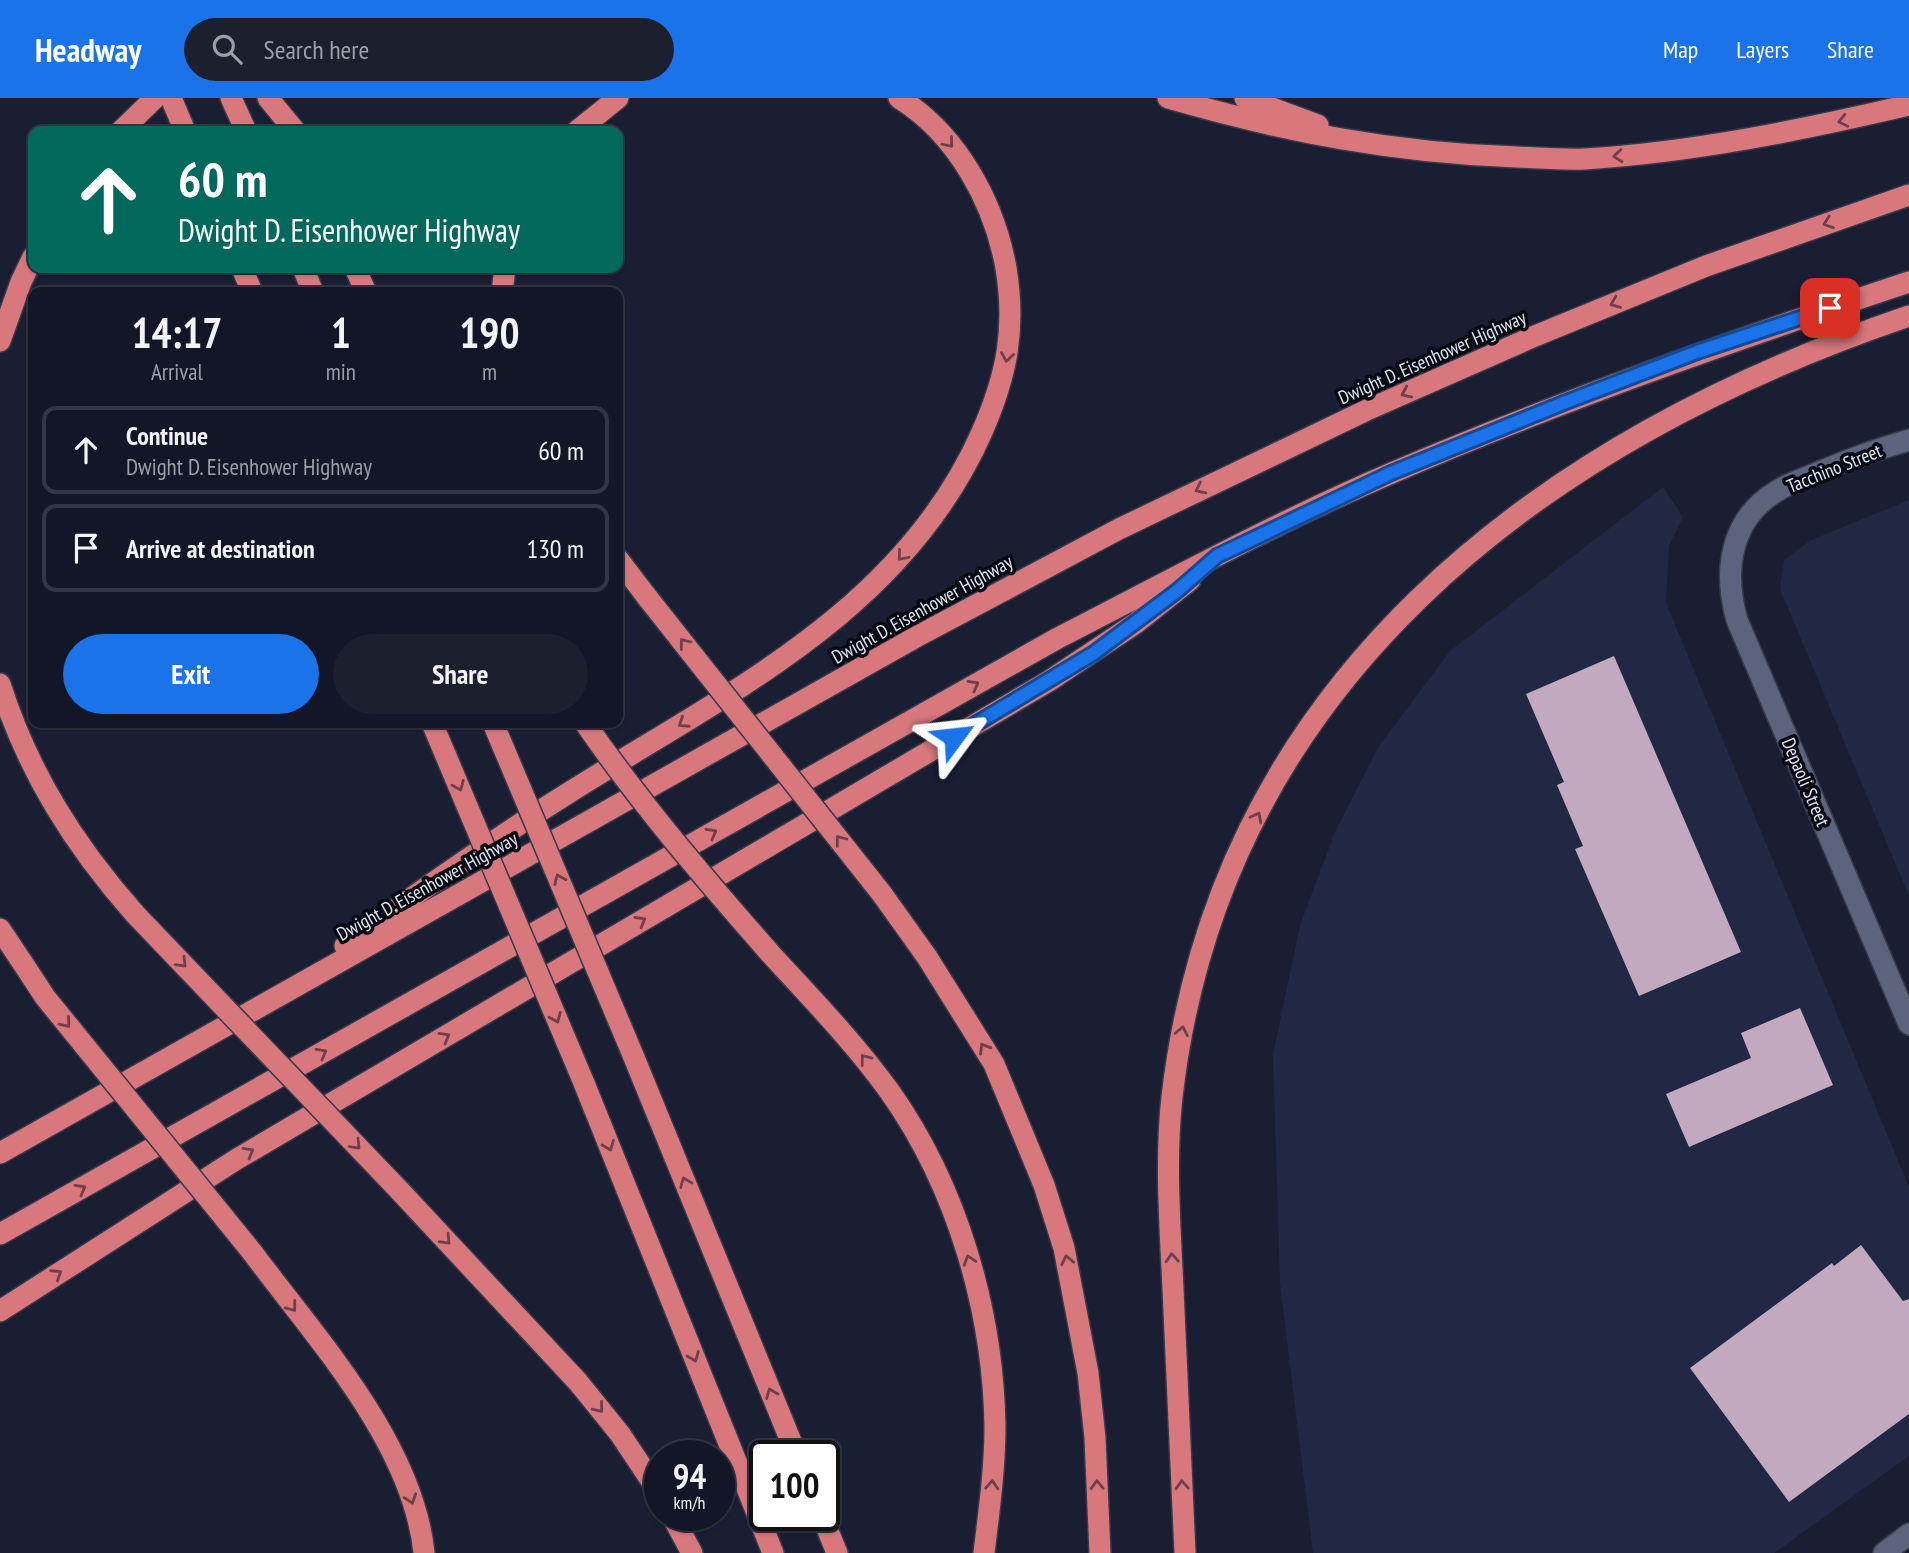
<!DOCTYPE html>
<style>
body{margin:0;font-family:"PT Sans Narrow",sans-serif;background:#1c1f2e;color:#f1f3f6;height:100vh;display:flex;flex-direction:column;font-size:26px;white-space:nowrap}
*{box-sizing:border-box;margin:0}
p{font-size:23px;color:#9d9fa7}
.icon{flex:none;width:38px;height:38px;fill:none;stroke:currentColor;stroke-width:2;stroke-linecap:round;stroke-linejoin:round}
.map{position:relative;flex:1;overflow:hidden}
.drawer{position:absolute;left:28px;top:189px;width:595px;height:441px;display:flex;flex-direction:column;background:#131626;border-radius:14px;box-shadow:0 2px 5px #0004,0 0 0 2px #323543}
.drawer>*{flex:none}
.top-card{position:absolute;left:28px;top:28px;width:595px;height:147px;border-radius:14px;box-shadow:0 2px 5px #0004,0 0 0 2px #323543;background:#00695c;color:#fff;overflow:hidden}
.speed{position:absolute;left:644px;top:1342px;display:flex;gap:14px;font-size:35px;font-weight:700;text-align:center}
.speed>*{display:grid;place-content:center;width:91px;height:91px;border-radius:50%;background:#131626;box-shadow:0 2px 5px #0004,0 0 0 2px #323543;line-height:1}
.speed small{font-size:18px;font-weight:400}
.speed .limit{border:4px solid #111;border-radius:10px;background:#fff;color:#111}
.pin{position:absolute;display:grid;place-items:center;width:60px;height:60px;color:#fff;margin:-30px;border-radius:14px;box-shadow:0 4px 10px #0006}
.me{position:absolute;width:77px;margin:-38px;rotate:60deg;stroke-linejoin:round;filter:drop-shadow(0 0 5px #0008)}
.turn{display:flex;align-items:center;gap:24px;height:147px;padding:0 35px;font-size:32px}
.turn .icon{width:91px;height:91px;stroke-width:2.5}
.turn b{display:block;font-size:49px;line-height:60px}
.eta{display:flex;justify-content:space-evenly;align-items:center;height:119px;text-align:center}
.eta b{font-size:42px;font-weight:600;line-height:49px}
.cta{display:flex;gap:14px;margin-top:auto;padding:14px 35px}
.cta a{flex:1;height:80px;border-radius:42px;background:#1a73e8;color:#fff;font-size:28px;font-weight:600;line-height:80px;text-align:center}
.cta a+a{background:#1c1f2e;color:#f1f3f6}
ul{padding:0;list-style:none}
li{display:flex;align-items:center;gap:21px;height:88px;margin:0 14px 10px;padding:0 21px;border:4px solid #323543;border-radius:14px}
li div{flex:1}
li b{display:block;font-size:26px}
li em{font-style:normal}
header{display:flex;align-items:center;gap:42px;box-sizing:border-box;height:98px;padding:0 35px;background:#1a73e8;color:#fff}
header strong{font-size:33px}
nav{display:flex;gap:38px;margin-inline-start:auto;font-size:24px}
.search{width:490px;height:63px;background:#1c1f2e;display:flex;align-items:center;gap:18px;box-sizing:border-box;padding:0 24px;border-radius:38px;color:#9d9fa7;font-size:26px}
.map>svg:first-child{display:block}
.built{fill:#212843}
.building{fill:#c3a9bf}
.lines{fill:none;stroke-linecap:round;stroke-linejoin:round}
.minor-casing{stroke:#35394a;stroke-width:24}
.motorway-casing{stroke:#35394a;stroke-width:24}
.minor{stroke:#5c647d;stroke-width:21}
.motorway{stroke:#d8787d;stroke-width:21}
.motorway-bridge-casing{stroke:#35394a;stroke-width:24;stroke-linecap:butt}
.motorway-bridge{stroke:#d8787d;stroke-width:21}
.oneway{stroke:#704048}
.route-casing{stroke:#114b97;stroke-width:18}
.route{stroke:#1a73e8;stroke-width:12}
.labels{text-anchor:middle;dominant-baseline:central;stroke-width:7;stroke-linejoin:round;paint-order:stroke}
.street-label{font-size:19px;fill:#e1e5f4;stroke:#070912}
</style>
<header>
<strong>Headway</strong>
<div class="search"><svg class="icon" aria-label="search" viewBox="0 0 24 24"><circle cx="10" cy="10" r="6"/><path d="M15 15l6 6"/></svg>Search here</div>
<nav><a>Map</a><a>Layers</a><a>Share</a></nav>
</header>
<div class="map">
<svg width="1909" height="1455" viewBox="0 0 1909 1455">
<rect width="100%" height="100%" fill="#191e33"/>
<g class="built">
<path d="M1663,389L1683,419L1669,448L1666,505L1909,1089V1358L1774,1455H1313L1280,1185L1273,957L1300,827L1335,734L1379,648L1450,553Z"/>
<path d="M1909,402V798L1780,491L1784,462L1811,442Z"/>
</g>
<g class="building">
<path d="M1614,558L1741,854L1639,898L1575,751L1583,748L1557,687L1564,684L1526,596Z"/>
<path d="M1800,910L1833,987L1689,1049L1666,996L1751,960L1741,935Z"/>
<path d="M1861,1147L1903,1203L1909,1201V1316L1789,1404L1690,1270L1832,1165L1834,1168Z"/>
</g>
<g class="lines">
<defs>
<g id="minor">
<path d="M1909,342C1877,351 1847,362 1817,375C1804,381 1789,385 1777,393C1730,421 1723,473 1737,522L1909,926"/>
<path d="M1884,1455L1909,1436"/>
</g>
<g id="motorway">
<path d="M171,0L185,33"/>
<path d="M231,0L246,33"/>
<path d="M268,0L295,33"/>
<path d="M1168,0C1286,34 1394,55 1517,59C1539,60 1563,62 1585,61C1695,54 1802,32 1909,7"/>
<path d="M1245,0L1318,27"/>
<path d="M121,33L155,0"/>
<path d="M577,33L618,0"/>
<path d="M242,170L252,194"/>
<path d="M303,170L313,194"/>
<path d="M355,170L366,194"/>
<path d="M502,194L505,170"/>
<path d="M0,243L21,184L33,159"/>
<path d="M618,461L647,499"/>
<path d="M0,586C28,674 74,747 135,816"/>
<path d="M882,796L927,859L994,966L1044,1087L1064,1150L1088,1275L1095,1340L1100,1455"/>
<path d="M0,831L26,870"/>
<path d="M345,848C418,794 493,742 570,694C727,595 903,513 982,334C1007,277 1016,231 1006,170C994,104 957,36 899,0"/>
<path d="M769,854C811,900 854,944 890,994C957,1089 993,1212 995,1328C995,1371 989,1413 984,1455"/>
<path d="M633,957L797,1358"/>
<path d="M584,985L773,1455"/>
<path d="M0,1055L916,539L1119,431L1367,312L1535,238L1706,168L1909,97"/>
<path d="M399,1092L578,1284L620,1336L660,1396"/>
<path d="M0,1136L1058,540C1169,483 1279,423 1394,374C1563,302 1735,242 1909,184"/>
<path d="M252,1154C316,1240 413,1345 424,1455"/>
<path d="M0,1213L237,1061L1049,583L1136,525L1190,482"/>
<path d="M672,1418L692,1455"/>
<path d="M822,1418L837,1455"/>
<path d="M1185,1455C1181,1367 1177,1279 1173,1191C1170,1127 1165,1062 1172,999C1220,584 1538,344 1909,218"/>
</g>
</defs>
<use href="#minor" class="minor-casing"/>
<use href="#motorway" class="motorway-casing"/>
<use href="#minor" class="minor"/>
<use href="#motorway" class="motorway"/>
<defs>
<g id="motorway-bridge">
<path d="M647,499L882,796"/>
<path d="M432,625L584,985"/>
<path d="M493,625L633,957"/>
<path d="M585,625C641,706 704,780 769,854"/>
<path d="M135,816L399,1092"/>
<path d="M26,870L45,899L252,1154"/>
</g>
</defs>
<use href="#motorway-bridge" class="motorway-bridge-casing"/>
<use href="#motorway-bridge" class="motorway-bridge"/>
</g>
<defs><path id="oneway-chevron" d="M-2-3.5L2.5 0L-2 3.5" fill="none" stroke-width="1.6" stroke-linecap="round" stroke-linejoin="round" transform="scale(1.75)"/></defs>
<g class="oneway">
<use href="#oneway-chevron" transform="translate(1843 23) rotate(167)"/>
<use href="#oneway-chevron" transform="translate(949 45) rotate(50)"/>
<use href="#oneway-chevron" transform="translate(1618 58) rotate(175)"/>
<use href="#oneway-chevron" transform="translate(1828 125) rotate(160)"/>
<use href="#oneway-chevron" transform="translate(1615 205) rotate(158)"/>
<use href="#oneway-chevron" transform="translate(1007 259) rotate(99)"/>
<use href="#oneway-chevron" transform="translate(1406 295) rotate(156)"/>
<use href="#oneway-chevron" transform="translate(1200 391) rotate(154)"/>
<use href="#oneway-chevron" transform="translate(902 458) rotate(130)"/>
<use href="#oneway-chevron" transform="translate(684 545) rotate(-128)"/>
<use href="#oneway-chevron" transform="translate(974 587) rotate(-29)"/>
<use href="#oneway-chevron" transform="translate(683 625) rotate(147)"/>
<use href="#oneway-chevron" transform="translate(459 688) rotate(67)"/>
<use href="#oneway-chevron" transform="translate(1257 719) rotate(-62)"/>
<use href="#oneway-chevron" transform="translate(712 735) rotate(-29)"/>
<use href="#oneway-chevron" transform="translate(840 742) rotate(-128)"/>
<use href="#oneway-chevron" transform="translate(559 781) rotate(-113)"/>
<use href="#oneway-chevron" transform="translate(641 823) rotate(-30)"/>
<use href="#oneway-chevron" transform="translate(182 865) rotate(46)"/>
<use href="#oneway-chevron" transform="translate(556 920) rotate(67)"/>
<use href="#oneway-chevron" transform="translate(66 925) rotate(51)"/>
<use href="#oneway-chevron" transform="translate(1182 933) rotate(-79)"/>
<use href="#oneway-chevron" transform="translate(445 939) rotate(-30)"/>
<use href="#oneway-chevron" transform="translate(984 950) rotate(-121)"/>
<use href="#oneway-chevron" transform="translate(322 955) rotate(-29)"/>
<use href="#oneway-chevron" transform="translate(865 961) rotate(-127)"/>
<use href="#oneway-chevron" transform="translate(356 1047) rotate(46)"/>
<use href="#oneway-chevron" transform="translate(609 1048) rotate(68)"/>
<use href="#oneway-chevron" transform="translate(249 1054) rotate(-30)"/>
<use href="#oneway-chevron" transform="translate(685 1084) rotate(-112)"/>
<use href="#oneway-chevron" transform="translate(81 1091) rotate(-29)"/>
<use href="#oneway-chevron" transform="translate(446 1142) rotate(47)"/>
<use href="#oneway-chevron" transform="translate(1172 1160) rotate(-93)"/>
<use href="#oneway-chevron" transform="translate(969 1162) rotate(-108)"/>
<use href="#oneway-chevron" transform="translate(1067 1162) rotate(-102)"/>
<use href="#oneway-chevron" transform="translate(57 1176) rotate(-33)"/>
<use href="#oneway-chevron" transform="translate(292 1209) rotate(53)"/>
<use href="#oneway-chevron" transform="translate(694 1259) rotate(68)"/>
<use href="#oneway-chevron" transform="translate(771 1295) rotate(-112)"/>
<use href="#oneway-chevron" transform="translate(599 1310) rotate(51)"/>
<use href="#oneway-chevron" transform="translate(992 1387) rotate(-87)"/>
<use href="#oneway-chevron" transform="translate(1097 1387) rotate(-92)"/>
<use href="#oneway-chevron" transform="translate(1182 1387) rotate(-93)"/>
<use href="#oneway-chevron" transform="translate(411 1401) rotate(72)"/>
</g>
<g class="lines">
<defs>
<path id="route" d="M954,639L1094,555L1177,493L1217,458L1391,375L1566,304L1697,254L1830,210"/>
</defs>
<use href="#route" class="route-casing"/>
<use href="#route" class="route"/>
</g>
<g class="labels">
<g class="street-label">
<text transform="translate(1432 259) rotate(-24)">Dwight D. Eisenhower Highway</text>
<text transform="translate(1834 370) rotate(-22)">Tacchino Street</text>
<text transform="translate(922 511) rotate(-29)">Dwight D. Eisenhower Highway</text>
<text transform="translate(1806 684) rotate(67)">Depaoli Street</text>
<text transform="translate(427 788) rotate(-29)">Dwight D. Eisenhower Highway</text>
</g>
</g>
</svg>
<div class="speed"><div>94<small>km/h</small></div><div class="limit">100</div></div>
<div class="pin" style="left:1830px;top:210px;background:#d93025"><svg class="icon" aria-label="arrive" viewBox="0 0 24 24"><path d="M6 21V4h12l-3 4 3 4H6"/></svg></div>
<svg class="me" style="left:954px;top:639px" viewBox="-20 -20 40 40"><path d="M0-17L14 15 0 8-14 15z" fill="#1a73e8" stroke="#fff" stroke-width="4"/></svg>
<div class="top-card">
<div class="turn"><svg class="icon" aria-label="ahead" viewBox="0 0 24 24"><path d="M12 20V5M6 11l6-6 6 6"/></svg><div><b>60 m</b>Dwight D. Eisenhower Highway</div></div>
</div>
<section class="drawer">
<div class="eta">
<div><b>14:17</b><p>Arrival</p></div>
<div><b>1</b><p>min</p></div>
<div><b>190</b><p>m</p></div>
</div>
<ul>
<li><svg class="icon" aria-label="ahead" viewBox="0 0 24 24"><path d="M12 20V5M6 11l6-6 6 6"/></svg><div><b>Continue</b><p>Dwight D. Eisenhower Highway</p></div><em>60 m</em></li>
<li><svg class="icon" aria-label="arrive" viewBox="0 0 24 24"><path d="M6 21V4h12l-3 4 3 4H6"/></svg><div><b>Arrive at destination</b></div><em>130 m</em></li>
</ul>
<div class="cta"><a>Exit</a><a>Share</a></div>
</section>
</div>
